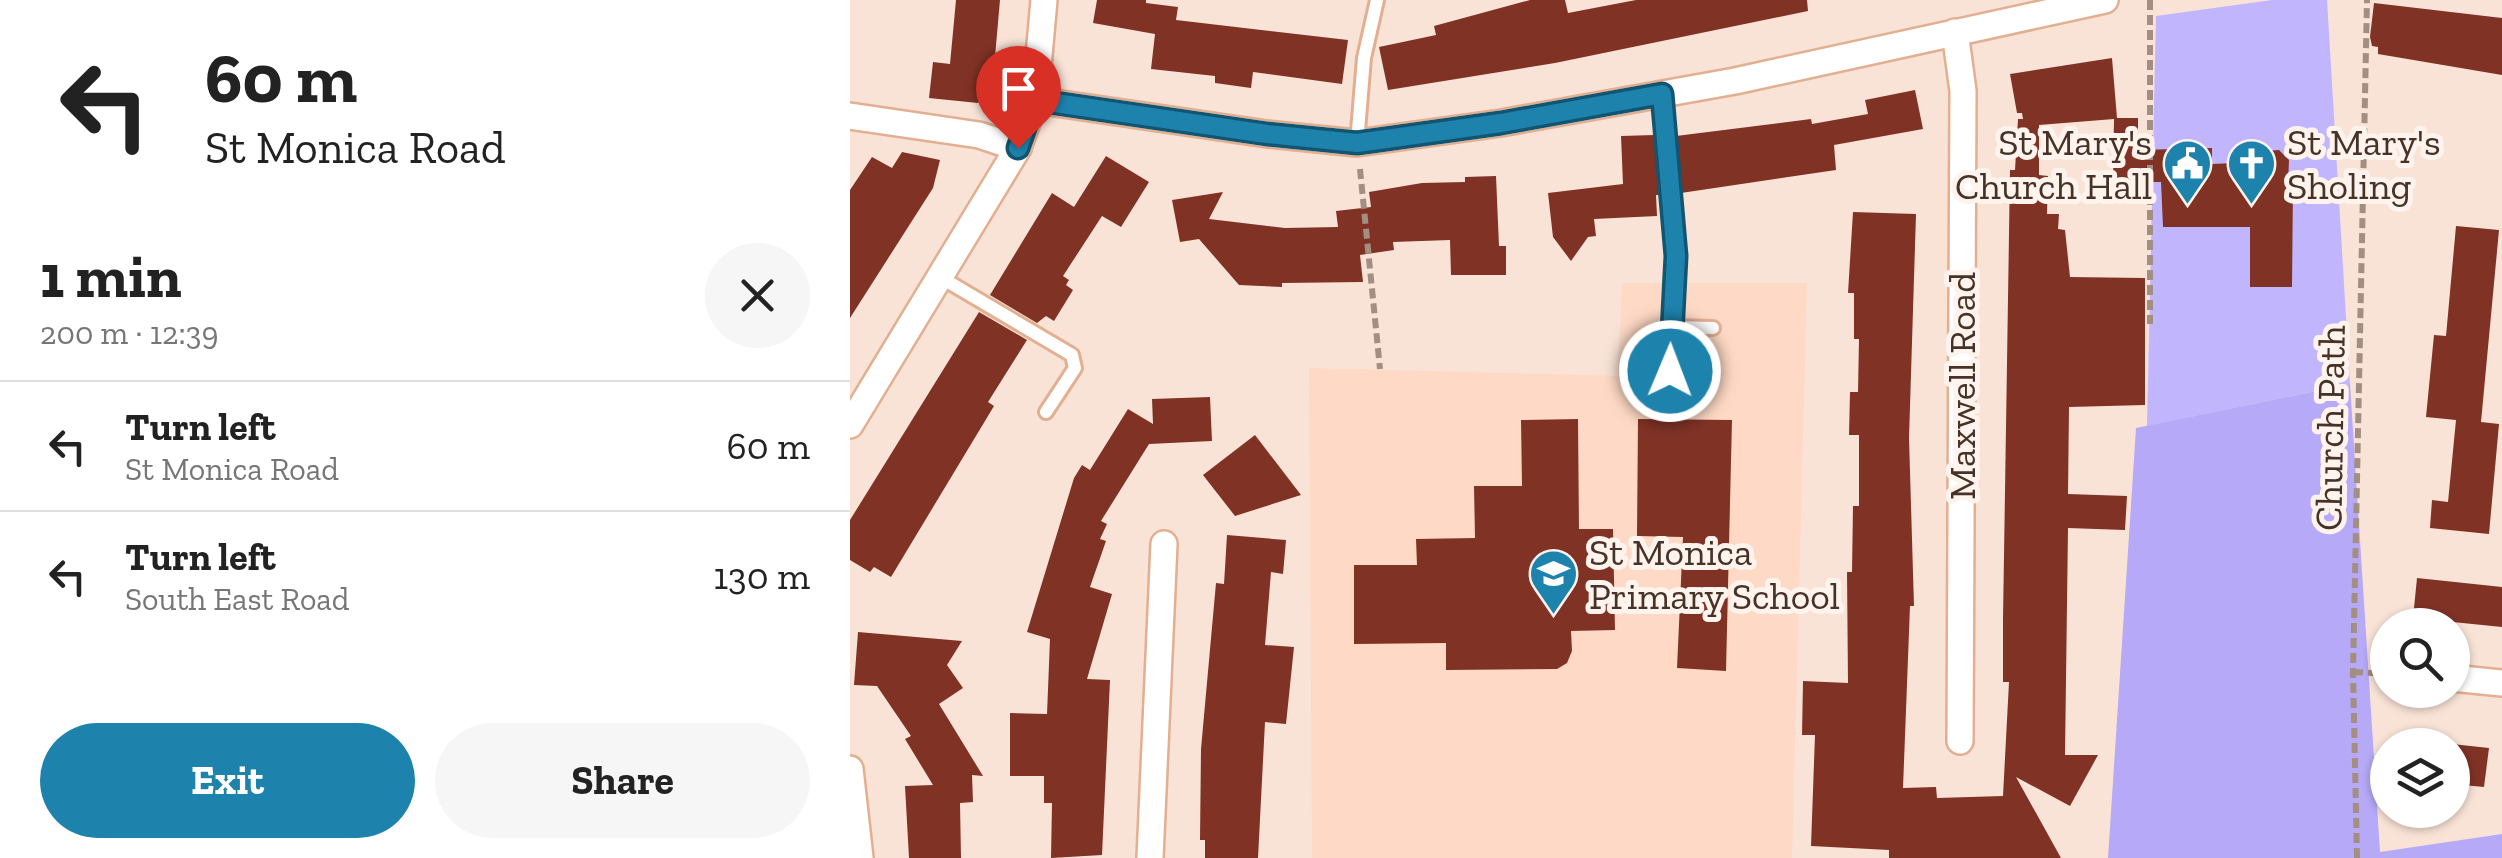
<!DOCTYPE html>
<meta charset="utf-8">
<style>
body{margin:0;font-family:"Zilla Slab",serif;background:#f6f6f6;color:#222;height:100vh;display:flex;flex-direction:column;font-size:38px;white-space:nowrap}
*{box-sizing:border-box;margin:0}
p{font-size:32px;color:#767676}
.icon{flex:none;width:55px;height:55px;fill:none;stroke:currentColor;stroke-width:2;stroke-linecap:round;stroke-linejoin:round}
.map{position:relative;flex:1;overflow:hidden}
.details{display:flex;flex-direction:column;background:#fff;width:850px}
.details>*{flex:none}
.top-card{background:#fff;color:#222;overflow:hidden}
.controls{position:absolute;left:1520px;top:608px;display:grid;gap:20px}
.controls a{display:grid;place-items:center;width:100px;height:100px;border-radius:50%;background:#fff;box-shadow:0 2px 8px #0004;font-size:50px}
.pin{position:absolute;display:grid;place-items:center;width:85px;height:85px;color:#fff;margin:-102px -42px;border-radius:50% 50% 50% 0;rotate:-45deg;box-shadow:0 0 10px #0007}
.pin .icon{rotate:45deg}
.me{position:absolute;width:110px;margin:-55px;rotate:1deg;stroke-linejoin:round;filter:drop-shadow(0 0 8px #0008)}
.turn{display:flex;align-items:center;gap:35px;height:210px;padding:0 40px;font-size:45px}
.turn .icon{width:130px;height:130px;stroke-width:2.5}
.turn b{display:block;font-size:70px;line-height:85px}
.round{display:grid;place-items:center;flex:none;width:105px;height:105px;border-radius:52px;background:#f6f6f6}
.summary{display:flex;align-items:center;justify-content:space-between;height:170px;padding:0 40px}
h1{font-size:60px;font-weight:800;line-height:75px}
.cta{display:flex;gap:20px;margin-top:auto;padding:20px 40px}
.cta a{flex:1;height:115px;border-radius:60px;background:#1d83ad;color:#fff;font-size:40px;font-weight:800;line-height:115px;text-align:center}
.cta a+a{background:#f6f6f6;color:#222}
ul{padding:0;list-style:none}
li{display:flex;align-items:center;gap:30px;height:130px;padding:0 40px;border-top:2px solid #e0e0e0}
li div{flex:1}
li b{display:block;font-size:38px}
li em{font-style:normal}
main{display:flex;flex:1;min-height:0}
.map>svg:first-child{display:block}
.built{fill:#fed9c5}
.green{fill:#c1b6fd}
.forest{fill:#b6a9f7}
.building{fill:#803225}
.lines{fill:none;stroke-linecap:round;stroke-linejoin:round}
.lane-casing{stroke:#e2af91;stroke-width:18}
.street-casing{stroke:#e2af91;stroke-width:30}
.path{stroke:#a38e82;stroke-width:6;stroke-dasharray:10 5;stroke-linecap:butt}
.lane{stroke:#fff;stroke-width:12}
.street{stroke:#fff;stroke-width:25}
.route-casing{stroke:#135570;stroke-width:25}
.route{stroke:#1d83ad;stroke-width:18}
.labels{text-anchor:middle;dominant-baseline:central;stroke-width:10;stroke-linejoin:round;paint-order:stroke}
.poi-label{font-size:38px;fill:#463226;stroke:#fef3ed;text-anchor:start}
.street-label{font-size:38px;fill:#463226;stroke:#fef3ed}
</style>
<main>
<section class="details">
<div class="top-card">
<div class="turn"><svg class="icon" aria-label="left" viewBox="0 0 24 24"><path d="M17 20v-9H6M10 6l-5 5 5 5"/></svg><div><b>60 m</b>St Monica Road</div></div>
</div>
<div class="summary"><div><h1>1 min</h1><p>200 m · 12:39</p></div><a class="round"><svg class="icon" aria-label="close" viewBox="0 0 24 24"><path d="M6 6l12 12M18 6L6 18"/></svg></a></div>
<ul>
<li><svg class="icon" aria-label="left" viewBox="0 0 24 24"><path d="M17 20v-9H6M10 6l-5 5 5 5"/></svg><div><b>Turn left</b><p>St Monica Road</p></div><em>60 m</em></li>
<li><svg class="icon" aria-label="left" viewBox="0 0 24 24"><path d="M17 20v-9H6M10 6l-5 5 5 5"/></svg><div><b>Turn left</b><p>South East Road</p></div><em>130 m</em></li>
</ul>
<div class="cta"><a>Exit</a><a>Share</a></div>
</section>
<div class="map">
<svg width="1652" height="858" viewBox="0 0 1652 858">
<rect width="100%" height="100%" fill="#f9e3d7"/>
<path class="built" d="M772,283H957L942,858H462L459,368L768,376Z"/>
<path class="green" d="M1422,0H1477L1500,384L1297,426L1306,16Z"/>
<path class="forest" d="M1500,384L1530,852L1652,834V858H1258L1286,428Z"/>
<g class="building">
<path d="M106,0H150L144,68L139,67L136,95L128,103L79,98L83,62L100,64Z"/>
<path d="M247,0H296V3L328,7L326,20L498,40L492,84L403,72L401,88L365,83V76L301,69L305,34L243,23Z"/>
<path d="M680,0H715L718,13L786,0H957L958,11L705,63L538,90L529,47L586,35L584,26Z"/>
<path d="M1524,3L1652,18V75L1528,54V47L1522,46L1520,37Z"/>
<path d="M1262,58L1267,118H1288V150L1362,148V164L1407,162L1415,151L1429,150L1439,160L1438,184H1443L1442,287H1400V227H1313L1311,182H1263L1264,119L1189,125V175L1198,176L1197,214H1209L1208,229L1215,230L1220,277L1295,278V405L1219,407L1218,494L1277,496L1275,530L1218,528L1215,755H1248L1220,806L1166,777L1211,858H1039V850L961,846L965,735H952L953,681L998,683L997,572H1002L1003,506H1009V435H999L1000,392H1008L1009,339H1004V293H998L1003,212L1066,214L1059,438L1064,606H1060L1053,788L1086,787L1087,798L1153,796L1159,682H1153V620L1160,170H1165L1168,119H1173L1172,113H1167L1160,74Z"/>
<path d="M1065,90L1073,129L984,145L986,170L831,193L826,136L961,119L962,124L1018,114L1015,100Z"/>
<path d="M804,135L811,195H806L807,216L744,219L746,236L738,237L721,261L703,237L698,193L773,184L771,136Z"/>
<path d="M52,152L90,160L83,188L0,318V190L22,157L42,168Z"/>
<path d="M256,156L299,182L271,227L252,216L213,276L219,280L216,285L223,290L204,321L196,316L187,323L140,295L202,193L224,207Z"/>
<path d="M646,176L649,246H656V275H601L600,240L543,242L544,250L510,255L513,282L432,283V287L389,285L349,239L330,242L322,200L373,192L359,219L435,228L488,227L486,211L521,207L519,192L572,183L615,182V177Z"/>
<path d="M1606,226L1649,230L1631,422L1649,424L1639,534L1580,528L1582,500L1598,502L1606,420L1576,417L1584,335L1596,336Z"/>
<path d="M129,312L177,340L138,402L144,406L41,577L24,567L20,572L0,560V520Z"/>
<path d="M360,397L362,441L299,444L251,521L257,524L250,539L256,541L240,587L262,594L237,679L260,680L252,855L201,858L202,803H194V776H160V713L197,714L200,639L177,632L224,478L232,465L240,470L278,409L303,424L302,399Z"/>
<path d="M728,419L729,529H763L765,630L721,631L722,651L717,663L707,669L596,670V643L504,644V565H567L566,539L625,538L624,486H672L671,420Z"/>
<path d="M788,419L882,420L876,671L827,668L833,537L787,536Z"/>
<path d="M405,435L451,495L385,516L353,475Z"/>
<path d="M377,535L436,540L433,574L421,572L415,645L444,647L436,724L415,722L408,858H355V840H350L351,749L366,583L374,584Z"/>
<path d="M1567,578L1652,587V627L1563,618Z"/>
<path d="M8,632L112,641L97,665L113,688L89,704L133,776L122,775L123,802L110,803L111,858H59L55,786L83,785L55,739L61,736L27,686L4,685Z"/>
<path d="M1602,744L1639,748L1634,787L1602,784Z"/>
</g>
<g class="lines">
<defs>
<g id="lane">
<path d="M812,93L827,256L819,371"/>
<path d="M507,143L514,58L527,0"/>
<path d="M90,277L222,355L225,368L196,412"/>
<path d="M820,327L863,328"/>
</g>
<g id="street">
<path d="M1105,32L1113,91L1110,741"/>
<path d="M185,100L417,134L507,143L651,123L885,81L1255,0"/>
<path d="M0,116L129,135L168,148"/>
<path d="M0,425L168,148L185,100L194,0"/>
<path d="M1602,678L1652,683"/>
<path d="M0,769L10,858"/>
<path d="M300,858L314,544"/>
</g>
</defs>
<use href="#lane" class="lane-casing"/>
<use href="#street" class="street-casing"/>
<g class="path">
<path d="M1300,0V324"/>
<path d="M510,169L530,369"/>
<path d="M1503,672L1538,674"/>
<path d="M1507,858L1503,672L1517,0"/>
</g>
<use href="#lane" class="lane"/>
<use href="#street" class="street"/>
</g>
<g class="lines">
<defs>
<path id="route" d="M168,148L185,100L417,134L507,143L651,123L812,94L826,256L820,371"/>
</defs>
<use href="#route" class="route-casing"/>
<use href="#route" class="route"/>
</g>
<defs>
<symbol id="civic-pin" viewBox="-11 -11 22 30"><path d="M0 17L-7.5 6A9.5 9.5 0 1 1 7.5 6Z" fill="#1d83ad" stroke="#fef3ed"/><path d="M-.6-6.5H3V-4.5H.6V-3L4-1V1h2V6H-6V1h2V-1L-.6-3ZM-1.2 2.5V6h2.4V2.5Z" fill="#fff"/></symbol>
<symbol id="church-pin" viewBox="-11 -11 22 30"><path d="M0 17L-7.5 6A9.5 9.5 0 1 1 7.5 6Z" fill="#1d83ad" stroke="#fef3ed"/><path d="M-1.2-6h2.4v3.5h3.3v2.4h-3.3V6h-2.4V-.1h-3.3v-2.4h3.3Z" fill="#fff"/></symbol>
<symbol id="school-pin" viewBox="-11 -11 22 30"><path d="M0 17L-7.5 6A9.5 9.5 0 1 1 7.5 6Z" fill="#1d83ad" stroke="#fef3ed"/><path d="M0-5L7-2L0 1L-7-2ZM-4 1L0 2.5L4 1V4Q0 6-4 4Z" fill="#fff"/></symbol>
</defs>
<g fill-rule="evenodd">
<use href="#civic-pin" x="1310" y="136" width="55" height="75"/>
<use href="#church-pin" x="1374" y="136" width="55" height="75"/>
<use href="#school-pin" x="676" y="546" width="55" height="75"/>
</g>
<g class="labels">
<g class="poi-label">
<text x="1302" y="142" text-anchor="end">St Mary's<tspan x="1302" dy="44">Church Hall</tspan></text>
<text x="1437" y="142">St Mary's<tspan x="1437" dy="44">Sholing</tspan></text>
<text x="739" y="552">St Monica<tspan x="739" dy="44">Primary School</tspan></text>
</g>
<g class="street-label">
<text transform="translate(1112 386) rotate(-90)">Maxwell Road</text>
<text transform="translate(1480 428) rotate(-89)">Church Path</text>
</g>
</g>
</svg>
<div class="controls">
<a><svg class="icon" aria-label="search" viewBox="0 0 24 24"><circle cx="10" cy="10" r="6"/><path d="M15 15l6 6"/></svg></a>
<a><svg class="icon" aria-label="layers" viewBox="0 0 24 24"><path d="M12 4l9 5-9 5-9-5zM3 14l9 5 9-5"/></svg></a>
</div>
<div class="pin" style="left:168px;top:148px;background:#d93025"><svg class="icon" aria-label="arrive" viewBox="0 0 24 24"><path d="M6 21V4h12l-3 4 3 4H6"/></svg></div>
<svg class="me" style="left:820px;top:371px" viewBox="-20 -20 40 40"><circle r="17" fill="#1d83ad" stroke="#fff" stroke-width="3"/><path d="M0-11L8 9 0 5-8 9z" fill="#fff"/></svg>
</div>
</main>
